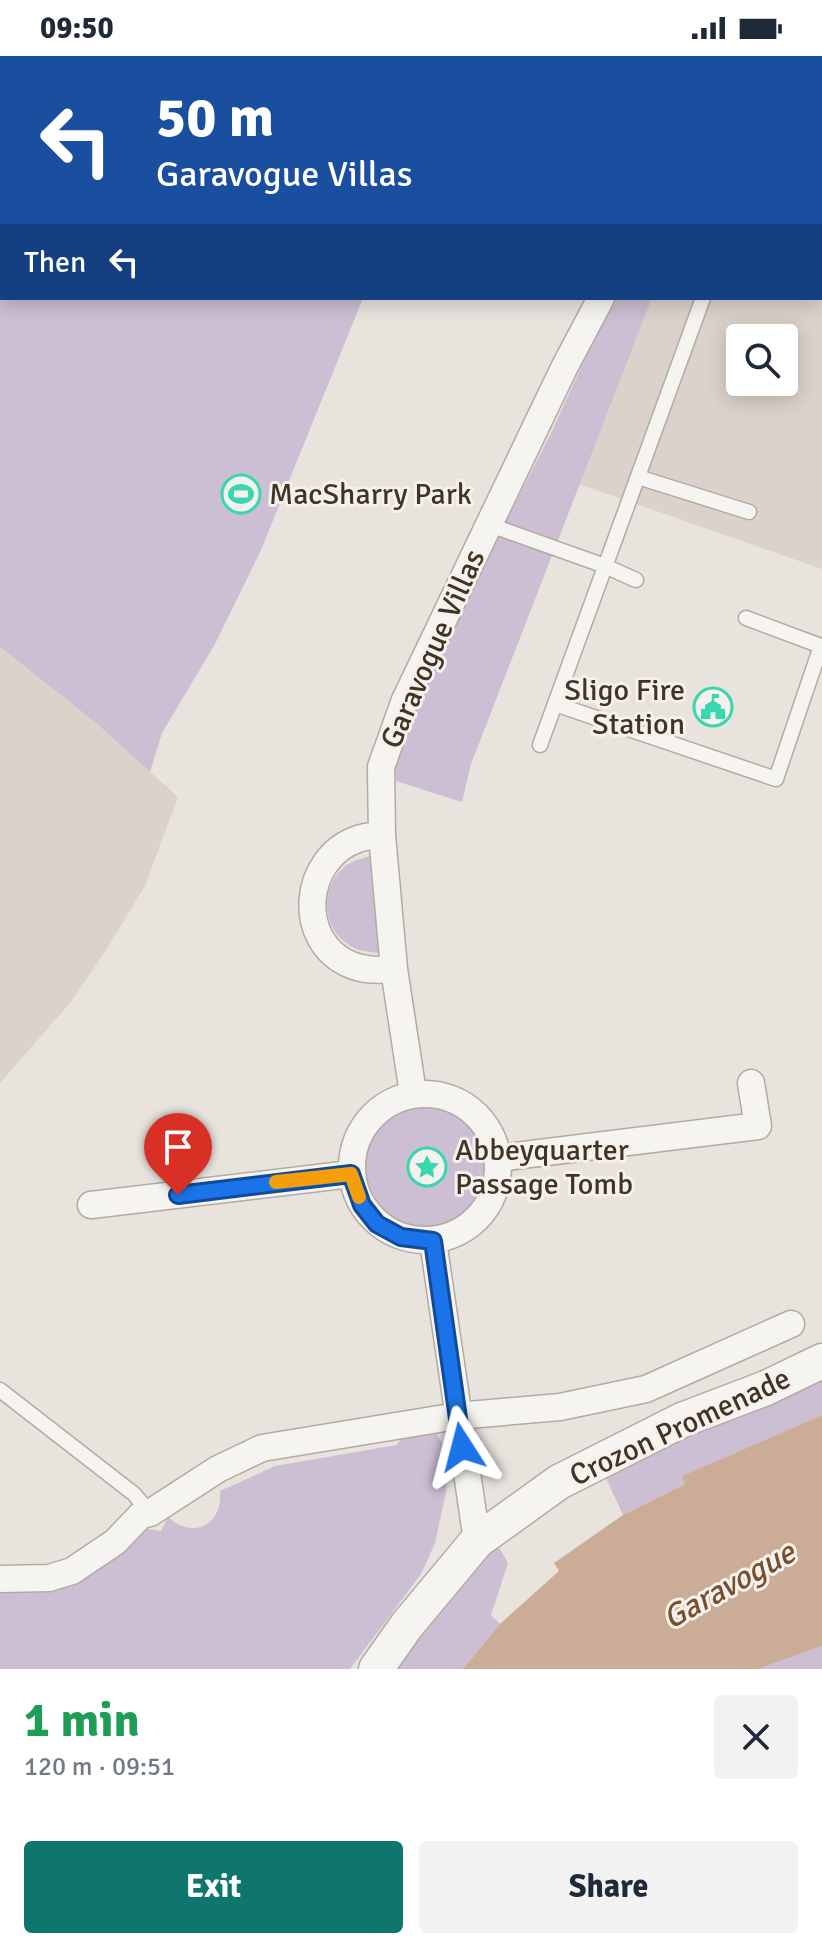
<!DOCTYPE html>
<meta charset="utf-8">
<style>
body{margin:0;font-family:Signika,sans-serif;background:#f2f2f3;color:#1f2937;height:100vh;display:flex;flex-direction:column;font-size:30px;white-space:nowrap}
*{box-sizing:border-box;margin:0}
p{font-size:26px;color:#747a83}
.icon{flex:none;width:44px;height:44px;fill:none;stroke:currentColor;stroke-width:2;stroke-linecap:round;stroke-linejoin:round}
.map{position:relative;height:1613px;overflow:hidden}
.side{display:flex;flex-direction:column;background:#fff;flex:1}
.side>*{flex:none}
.guide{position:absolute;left:0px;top:0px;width:822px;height:244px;box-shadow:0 4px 20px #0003;background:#1a4fa0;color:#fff;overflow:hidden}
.tools{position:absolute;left:726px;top:268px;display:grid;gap:16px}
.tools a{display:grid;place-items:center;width:72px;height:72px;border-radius:8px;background:#fff;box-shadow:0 4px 20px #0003;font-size:40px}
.pin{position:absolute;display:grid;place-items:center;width:68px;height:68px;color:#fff;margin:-82px -34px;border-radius:50% 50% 50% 0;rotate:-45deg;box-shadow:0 0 8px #0007}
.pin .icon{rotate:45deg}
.me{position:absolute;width:88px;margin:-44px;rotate:351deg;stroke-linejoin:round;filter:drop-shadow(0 0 6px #0008)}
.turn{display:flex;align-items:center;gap:28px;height:168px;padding:0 24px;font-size:36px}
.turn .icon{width:104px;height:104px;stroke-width:2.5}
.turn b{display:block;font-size:56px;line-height:68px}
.then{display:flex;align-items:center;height:76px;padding:0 24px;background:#0003;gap:16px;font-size:30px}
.round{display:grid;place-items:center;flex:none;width:84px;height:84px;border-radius:8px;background:#f2f2f3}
.summary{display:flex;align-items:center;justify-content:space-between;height:136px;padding:0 24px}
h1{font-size:48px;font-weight:700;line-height:60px;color:#1e9e55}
.primary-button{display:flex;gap:16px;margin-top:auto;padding:16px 24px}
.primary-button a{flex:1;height:92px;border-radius:8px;background:#0f766e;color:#fff;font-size:32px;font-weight:700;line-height:92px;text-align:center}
.primary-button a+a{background:#f2f2f3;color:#1f2937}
.status{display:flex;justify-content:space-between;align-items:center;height:56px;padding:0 40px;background:#fff;direction:ltr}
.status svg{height:22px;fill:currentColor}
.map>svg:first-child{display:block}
.built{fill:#dbd3cb;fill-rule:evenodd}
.green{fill:#ccbed3}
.water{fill:#cbac96}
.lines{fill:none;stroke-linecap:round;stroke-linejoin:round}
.service-casing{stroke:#b2aba2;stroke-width:17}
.minor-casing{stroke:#b2aba2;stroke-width:29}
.tertiary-casing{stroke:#b2aba2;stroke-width:37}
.service{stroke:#f6f4f0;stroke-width:14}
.minor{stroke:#f6f4f0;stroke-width:26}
.tertiary{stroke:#f6f4f0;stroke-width:34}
.route-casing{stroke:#114b97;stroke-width:20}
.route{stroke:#1a73e8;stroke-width:14}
.slow{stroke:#f59e0b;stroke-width:14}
.labels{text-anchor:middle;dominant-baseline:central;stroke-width:6;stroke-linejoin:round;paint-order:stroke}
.poi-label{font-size:30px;fill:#403426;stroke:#f6f1ed;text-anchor:start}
.street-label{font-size:30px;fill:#403426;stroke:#f6f1ed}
.water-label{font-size:32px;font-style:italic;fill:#774f2d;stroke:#f6f1ed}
</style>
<div class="status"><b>09:50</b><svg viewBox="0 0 49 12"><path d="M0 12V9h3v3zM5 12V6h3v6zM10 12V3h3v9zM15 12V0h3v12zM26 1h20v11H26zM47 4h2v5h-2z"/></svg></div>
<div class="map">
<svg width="822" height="1613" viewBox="0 0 822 1613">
<rect width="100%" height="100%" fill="#e8e3dd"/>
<g class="built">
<path d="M0,0H98L97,2H2V111L0,113Z"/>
<path d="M470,0H774L773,2H469Z"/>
<path d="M820,132L822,133V513L579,428L652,242H820ZM740,282H784V326H740Z"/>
<path d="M0,591L95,666L178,741L145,830L106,894L71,946L0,1027Z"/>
</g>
<g class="green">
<path d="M128,0H322L327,2H127Z"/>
<path d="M2,165V242H363L261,494L215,588L162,677L150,716L95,666L0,591V168Z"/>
<path d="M613,242H652L471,708L462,746L396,725L395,708L406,671L467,542L551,377Z"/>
<path d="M371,800L379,897C368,896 358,895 349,889C322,872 320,834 342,813C350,805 360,803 371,800Z"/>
<circle cx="425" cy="1110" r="61"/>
<path d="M822,1323V1359L682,1420L685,1428L623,1459L605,1420L634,1401Z"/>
<path d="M434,1374L445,1392L447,1414L446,1436L435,1487L421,1518L350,1613H0V1534L41,1537L44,1528L140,1472L161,1475L168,1461C193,1484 223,1469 220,1435L275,1410L397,1389L405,1377Z"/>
<path d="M497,1488L508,1507L491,1559L500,1568L463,1613H395L437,1551Z"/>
<path d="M822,1590V1613H758L766,1610Z"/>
</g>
<path class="water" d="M822,1359V1590L758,1613H463L500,1568L559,1515L554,1507L623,1459L685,1428L682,1420Z"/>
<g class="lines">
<defs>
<g id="service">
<path d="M638,421L749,456"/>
<path d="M490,469L605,510L636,524"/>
<path d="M555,648L776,723L821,590L746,562"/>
<path d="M540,689L703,242"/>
<path d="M0,1334L134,1438L150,1457"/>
</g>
<g id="minor">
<path d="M382,779C375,780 365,780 358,783C302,802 295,886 351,909C366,915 379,914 394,913"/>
<path d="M413,1037L394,913L382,779L381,711L405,644L564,312L601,242"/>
<circle cx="425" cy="1111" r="73"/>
<path d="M498,1102L758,1070L751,1027"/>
<path d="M91,1149L351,1118"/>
<path d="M433,1185L477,1485"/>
<path d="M0,1523L49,1522L72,1515L115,1486L141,1459L150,1457L218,1413L262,1392L457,1360L560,1351L646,1333L791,1268"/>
</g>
<g id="tertiary">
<path d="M97,2L99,0"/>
<path d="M796,2L797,0"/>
<path d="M820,108L822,109"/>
<path d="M0,122L2,119"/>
<path d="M376,1613L407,1569L477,1485L559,1426L682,1364L766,1332L822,1305"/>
</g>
</defs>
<use href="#service" class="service-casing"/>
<use href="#minor" class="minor-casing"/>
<use href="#tertiary" class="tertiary-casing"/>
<use href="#service" class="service"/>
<use href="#minor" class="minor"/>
<use href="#tertiary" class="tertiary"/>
</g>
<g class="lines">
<defs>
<path id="route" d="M178,1139L351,1118L362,1149L377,1168L401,1181L433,1185L462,1391"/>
</defs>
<use href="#route" class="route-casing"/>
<use href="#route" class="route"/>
<path class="slow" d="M276,1126L351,1118L359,1141"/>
</g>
<defs>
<symbol id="stadium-ring" viewBox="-11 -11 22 22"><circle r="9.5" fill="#f6f1ed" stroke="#38d7b0" stroke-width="1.5"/><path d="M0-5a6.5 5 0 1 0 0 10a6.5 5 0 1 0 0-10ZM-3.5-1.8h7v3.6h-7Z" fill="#38d7b0"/></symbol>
<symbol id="civic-ring" viewBox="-11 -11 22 22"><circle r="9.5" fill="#f6f1ed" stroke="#38d7b0" stroke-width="1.5"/><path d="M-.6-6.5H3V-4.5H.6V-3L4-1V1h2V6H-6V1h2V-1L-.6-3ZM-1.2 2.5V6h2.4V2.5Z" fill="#38d7b0"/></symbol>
<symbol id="sight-ring" viewBox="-11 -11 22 22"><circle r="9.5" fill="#f6f1ed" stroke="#38d7b0" stroke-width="1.5"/><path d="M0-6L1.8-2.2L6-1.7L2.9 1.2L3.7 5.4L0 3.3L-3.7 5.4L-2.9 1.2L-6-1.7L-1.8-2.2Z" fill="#38d7b0"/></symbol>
</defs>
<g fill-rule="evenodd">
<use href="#stadium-ring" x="219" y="416" width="44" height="44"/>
<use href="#civic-ring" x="691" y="629" width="44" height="44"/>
<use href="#sight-ring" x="405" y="1089" width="44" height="44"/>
</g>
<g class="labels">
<g class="poi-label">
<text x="269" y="438">MacSharry Park</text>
<text x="685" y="634" text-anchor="end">Sligo Fire<tspan x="685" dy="34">Station</tspan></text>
<text x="455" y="1094">Abbeyquarter<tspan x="455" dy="34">Passage Tomb</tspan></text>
</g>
<g class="street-label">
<text transform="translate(433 593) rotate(-66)">Garavogue Villas</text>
<text transform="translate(680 1371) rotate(-25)">Crozon Promenade</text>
</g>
<g class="water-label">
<text transform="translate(729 1529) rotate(-29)">Garavogue</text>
</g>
</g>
</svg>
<div class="tools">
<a><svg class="icon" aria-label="search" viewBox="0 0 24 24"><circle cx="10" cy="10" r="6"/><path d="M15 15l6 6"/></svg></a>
</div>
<div class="pin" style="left:178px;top:1139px;background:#d93025"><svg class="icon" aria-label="arrive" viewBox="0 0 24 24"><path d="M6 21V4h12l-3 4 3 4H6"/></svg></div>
<svg class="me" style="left:462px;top:1391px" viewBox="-20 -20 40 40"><path d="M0-17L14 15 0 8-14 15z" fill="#1a73e8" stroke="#fff" stroke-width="4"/></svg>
<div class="guide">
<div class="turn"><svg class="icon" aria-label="left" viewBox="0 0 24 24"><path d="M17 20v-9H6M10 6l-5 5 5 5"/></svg><div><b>50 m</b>Garavogue Villas</div></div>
<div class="then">Then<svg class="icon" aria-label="left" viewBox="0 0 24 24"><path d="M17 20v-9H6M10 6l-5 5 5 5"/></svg></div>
</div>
</div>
<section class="side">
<div class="summary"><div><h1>1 min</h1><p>120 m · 09:51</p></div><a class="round"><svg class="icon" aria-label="close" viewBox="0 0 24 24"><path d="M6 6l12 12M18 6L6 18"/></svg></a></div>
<div class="primary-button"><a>Exit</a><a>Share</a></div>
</section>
